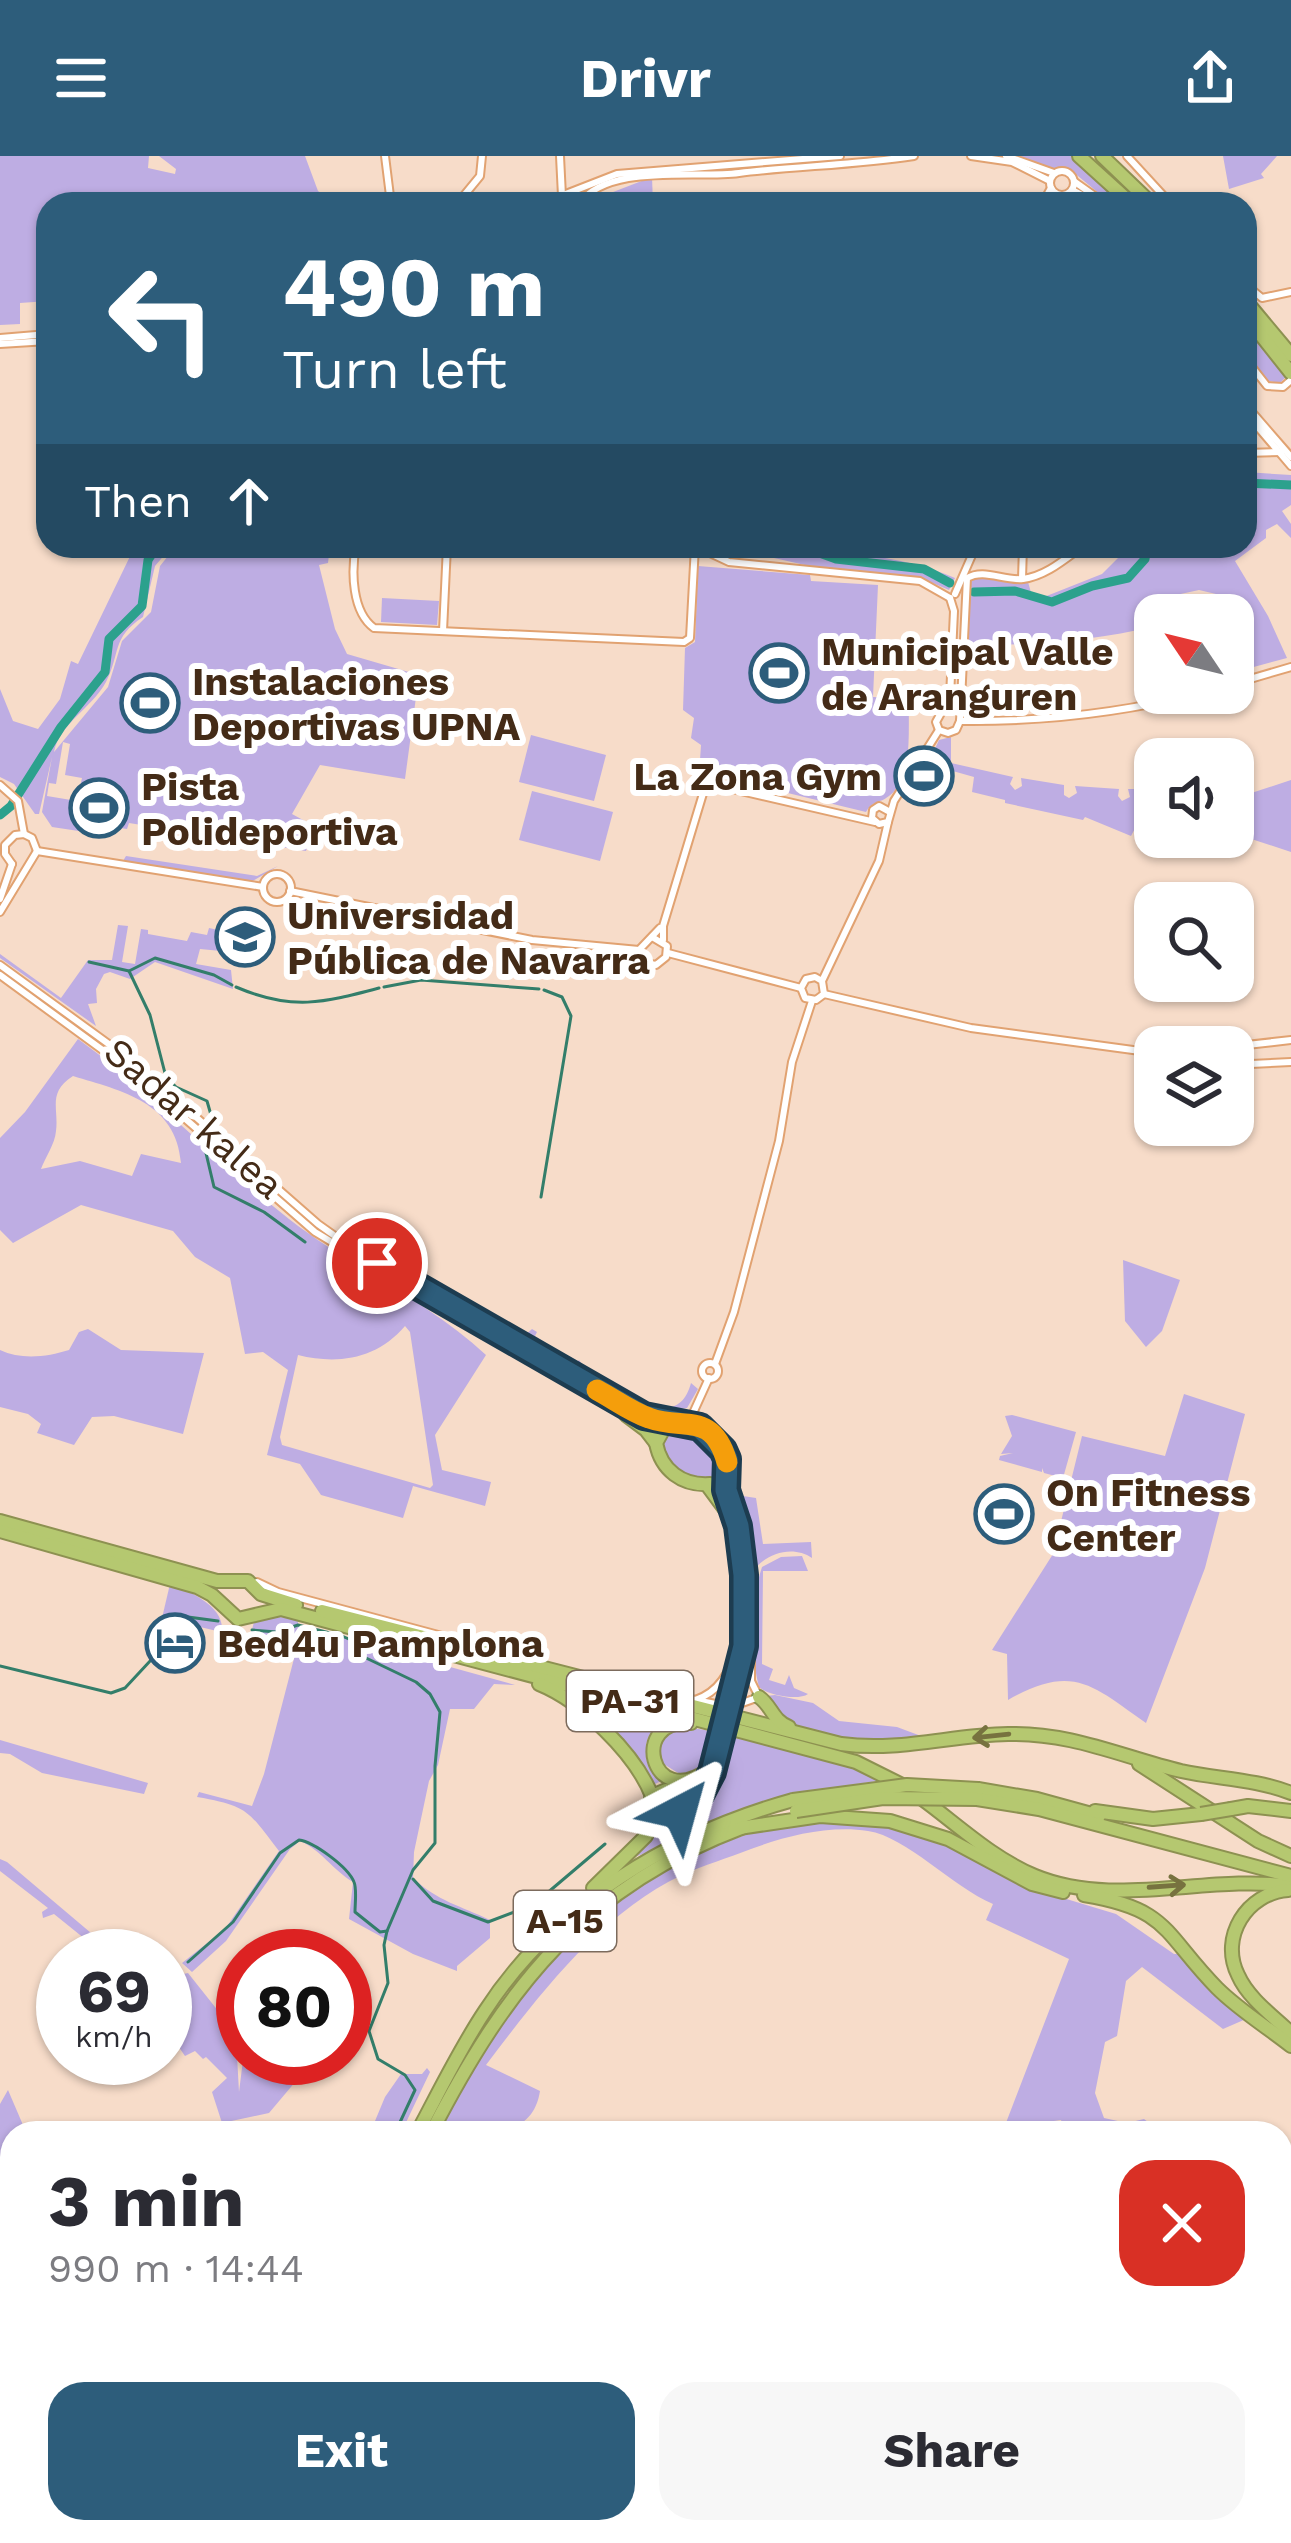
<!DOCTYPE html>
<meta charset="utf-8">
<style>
body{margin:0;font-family:"Work Sans",sans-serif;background:#f7f7f7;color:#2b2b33;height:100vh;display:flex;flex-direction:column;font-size:45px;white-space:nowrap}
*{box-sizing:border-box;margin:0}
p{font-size:39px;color:#7c7c81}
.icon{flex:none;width:66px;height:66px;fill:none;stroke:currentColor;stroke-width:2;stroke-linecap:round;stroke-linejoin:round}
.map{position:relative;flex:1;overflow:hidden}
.drawer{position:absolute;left:0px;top:1965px;width:1293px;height:423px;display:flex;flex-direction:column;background:#fff;border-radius:36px 36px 0 0;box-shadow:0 3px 9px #0004}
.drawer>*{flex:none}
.banner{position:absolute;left:36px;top:36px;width:1221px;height:366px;border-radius:36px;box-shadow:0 3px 9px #0004;background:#2d5d7b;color:#fff;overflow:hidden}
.needle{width:78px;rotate:305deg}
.tools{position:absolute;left:1134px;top:438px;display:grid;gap:24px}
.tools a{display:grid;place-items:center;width:120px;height:120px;border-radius:24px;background:#fff;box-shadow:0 3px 9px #0004;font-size:60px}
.speed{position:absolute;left:36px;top:1773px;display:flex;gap:24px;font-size:60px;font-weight:700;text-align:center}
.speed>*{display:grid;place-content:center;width:156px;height:156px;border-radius:50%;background:#fff;box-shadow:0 3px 9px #0004;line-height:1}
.speed small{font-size:30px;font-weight:400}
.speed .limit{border:18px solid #d22;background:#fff;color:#111}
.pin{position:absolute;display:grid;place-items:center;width:102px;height:102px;color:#fff;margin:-51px;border:6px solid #fff;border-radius:50%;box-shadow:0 3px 12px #0007}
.me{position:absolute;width:132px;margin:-66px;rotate:39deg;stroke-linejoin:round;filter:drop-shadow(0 0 9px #0008)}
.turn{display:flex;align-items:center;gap:42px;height:252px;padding:0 48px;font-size:54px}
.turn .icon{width:156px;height:156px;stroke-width:2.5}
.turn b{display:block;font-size:84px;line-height:102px}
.then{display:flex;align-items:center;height:114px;padding:0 48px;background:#0003;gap:24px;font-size:45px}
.round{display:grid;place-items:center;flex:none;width:126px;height:126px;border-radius:36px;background:#f7f7f7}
.headline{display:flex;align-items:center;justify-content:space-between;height:204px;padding:0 48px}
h1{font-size:72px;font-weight:700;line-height:90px}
.button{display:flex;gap:24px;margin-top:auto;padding:24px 48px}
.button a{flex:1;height:138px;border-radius:36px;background:#2d5d7b;color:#fff;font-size:48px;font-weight:700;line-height:138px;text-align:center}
.button a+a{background:#f7f7f7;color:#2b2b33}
header{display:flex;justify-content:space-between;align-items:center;height:156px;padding:0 48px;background:#2d5d7b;color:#fff;font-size:54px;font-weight:700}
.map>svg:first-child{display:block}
.green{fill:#beade3;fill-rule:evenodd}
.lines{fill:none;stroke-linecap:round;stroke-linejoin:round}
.stream{stroke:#337e6a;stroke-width:3}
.river{stroke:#2ca18d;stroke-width:9}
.minor-casing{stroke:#e1a271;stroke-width:10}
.highway-casing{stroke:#8d9151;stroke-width:16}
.minor{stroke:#fff;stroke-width:6}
.highway{stroke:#b5c870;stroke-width:12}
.highway-bridge-casing{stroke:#8d9151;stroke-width:16;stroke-linecap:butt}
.highway-bridge{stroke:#b5c870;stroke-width:12}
.oneway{stroke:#77723f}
.route-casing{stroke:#1d3c50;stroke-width:30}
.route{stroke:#2d5d7b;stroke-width:21}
.slow{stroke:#f59e0b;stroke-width:21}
.labels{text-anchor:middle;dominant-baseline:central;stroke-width:12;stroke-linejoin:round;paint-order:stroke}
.shield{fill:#fff;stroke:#7c6b5d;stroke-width:3}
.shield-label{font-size:36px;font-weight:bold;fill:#442b17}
.poi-label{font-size:39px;font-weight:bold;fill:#442b17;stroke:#fff;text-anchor:start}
.street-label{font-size:39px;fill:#442b17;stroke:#fff}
</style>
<header><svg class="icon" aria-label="menu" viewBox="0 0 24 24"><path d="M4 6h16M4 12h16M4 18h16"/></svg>Drivr<svg class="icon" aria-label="share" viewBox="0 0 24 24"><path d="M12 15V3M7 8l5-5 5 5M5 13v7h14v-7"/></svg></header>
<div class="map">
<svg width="1291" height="2387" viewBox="0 0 1291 2387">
<rect width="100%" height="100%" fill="#f7dcc9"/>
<g class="green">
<path d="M0,0H149L148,12L175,18L176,13L159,0H305L318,35L336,48H48V145L20,147V168L0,169Z"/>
<path d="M1020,0H1073L1127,48H1112L1067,11L1053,13Z"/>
<path d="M1223,0H1277L1261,18L1264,22L1229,33Z"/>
<path d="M652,21L653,48H591L595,43Z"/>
<path d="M1245,166L1288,219L1280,227L1268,225L1245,197Z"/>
<path d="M1245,316L1291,319V349L1282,355L1291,368V382L1277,368L1266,374V382L1235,405L1268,460L1287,502L1239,515L1233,492V459H1222L1216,438L1199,434L1176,439L1182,459H1155V470C1095,485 1034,489 972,489L964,485L970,446L968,425L976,420L1011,427L1028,426L1032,440L1039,443L1102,418L1130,390H1245Z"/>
<path d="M135,390H172L155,410L143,461C111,482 121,497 106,526C92,552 59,568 54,596L108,531L122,485L151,456L160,410L176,390H330L328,407L319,409L335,473L347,498L419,519L405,623L320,609L292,658L314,670L306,695L129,667L127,673L113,671L112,680L52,671L42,656L52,601L39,658H35L14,628L0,621V533L13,565L38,573L60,543L71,505L78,508ZM63,586L70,588L65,619L82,622L77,645L47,640L49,627L56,628Z"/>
<path d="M703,390C776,390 888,392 955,422L949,434L921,422L805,409L774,402L728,401Z"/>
<path d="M698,410L810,419L811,425L878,429L873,541L922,543V548H909C908,579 913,622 889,640C879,648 873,644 866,656L709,618L700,604L701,589L691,582L694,562L683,554L685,492L695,486Z"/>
<path d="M382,442L439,445L437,469L381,466Z"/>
<path d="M531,579L606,599L594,645L519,626Z"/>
<path d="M951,581V607L1013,621L1010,628L1015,634L1022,630L1021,622L1064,629V639L1069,642L1077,637L1075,630L1119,633L1118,640L1122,645L1130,641L1128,633H1155V658L1141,661L1131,680L1085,661L1083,664L1005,647V644L972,636L974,621L928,608L939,584Z"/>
<path d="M1291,624V696L1233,677V643Z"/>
<path d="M532,635L613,656L600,705L519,684Z"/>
<path d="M126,700L257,720L278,710L251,726L123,705Z"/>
<path d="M118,769L128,770L122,806L135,808L141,773L148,774V778L187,785L191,776L207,779L209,772L223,775L221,795L200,793L196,808L231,814L233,833L155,806L130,823L110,816L104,818L96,833L97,847L88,848L96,870L0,802V798L61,842L88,804H112Z"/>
<path d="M78,883C153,937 216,1006 289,1063C352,1112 428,1145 486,1199L435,1279L442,1314L491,1326L485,1350L413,1330L403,1362L321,1339L300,1308L267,1299L288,1214L263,1196L245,1198L230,1122L195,1101L173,1075L81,1049L13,1087L0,1074V982L25,956ZM73,920C122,935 176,946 181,1007L141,998L132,1020L80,1005L41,1013C45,1002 55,988 56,975C59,952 47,937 73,920ZM405,1170L410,1176L433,1329L430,1332L282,1289L280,1281L298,1199C338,1209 377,1203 405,1170Z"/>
<path d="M1123,1104L1180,1124L1162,1175L1146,1191L1125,1165Z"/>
<path d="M88,1173L121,1194L204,1197L183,1278L114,1260L92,1261L74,1289L37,1277L41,1268L28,1258L0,1251V1194C21,1204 47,1201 69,1194L79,1176Z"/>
<path d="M532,1173L537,1176L535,1180L576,1207L579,1204C592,1223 608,1229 628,1239C654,1251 681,1264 691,1227L698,1233L687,1252L653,1258L521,1183Z"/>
<path d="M1184,1238L1245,1258L1205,1412L1146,1567C1092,1529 1073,1507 1008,1544L1007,1498L992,1494L1053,1398L1082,1280L1165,1300Z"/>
<path d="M1012,1259L1076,1276L1063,1322L1044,1317L1042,1312V1316L999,1304L1000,1300L1013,1297L1001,1298L1012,1280L1005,1260Z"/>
<path d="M678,1270L699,1275L721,1300L718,1321C692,1333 674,1313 661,1292L665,1276Z"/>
<path d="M732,1329L743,1340L756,1342L763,1388L811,1386L812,1402C792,1388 762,1398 751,1419L729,1333Z"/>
<path d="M802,1400L808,1415H763L762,1508L773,1513L769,1524L785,1529L789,1519L794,1532L808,1538C798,1545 768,1539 759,1531C750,1497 751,1443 762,1411L781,1401Z"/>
<path d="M170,1428C191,1436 221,1449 222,1472L217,1475L162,1462Z"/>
<path d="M269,1459L298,1464V1469L515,1529L494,1528L474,1553H450L438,1609L429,1625L414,1696L413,1722C437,1745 461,1750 490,1764V1782L457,1810V1815L413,1798L349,1763L353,1726C333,1714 321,1694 300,1685L290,1693L226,1785L192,1816L182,1807L225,1773L279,1695C248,1655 249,1650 197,1641L199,1636L252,1650L264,1618L297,1491L250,1481L254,1466Z"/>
<path d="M563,1532L674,1563C638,1575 641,1598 661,1625L655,1628L611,1572Z"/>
<path d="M775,1539L813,1547L839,1565L897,1571L921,1580C882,1586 819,1587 785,1562C778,1557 772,1547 766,1540Z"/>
<path d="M687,1571L716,1576L705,1608L683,1620L662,1607L658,1591L667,1576Z"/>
<path d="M727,1579L871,1617L885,1624C830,1632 777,1639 725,1660C693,1673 663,1692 629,1703L658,1668L683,1662L709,1635Z"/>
<path d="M0,1584L148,1627L144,1638L42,1617L10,1598L0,1597Z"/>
<path d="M817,1663L896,1670L943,1684L1040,1735L1116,1758L1174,1798H1182L1246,1863L1223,1873L1142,1811L1126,1825L1117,1880L1105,1886L1095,1937L1104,1962L1127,1967L1144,1963L1148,1966L1125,1977H1065L1061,1964L1004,1972L1069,1803L986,1764L993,1748C951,1730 907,1681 868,1675C829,1669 786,1680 751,1693C728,1702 704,1709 682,1719C600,1758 540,1838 486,1909L540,1935C532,1987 477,1977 437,1977C454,1945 470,1911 489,1880C561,1764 683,1681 817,1663Z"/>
<path d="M0,1703L7,1706L91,1777L85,1783L54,1758L43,1762L42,1756L48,1752L0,1715Z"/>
<path d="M188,1817L223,1861L237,1900L239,1936L243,1904L224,1854L243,1855V1902H325L296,1925L269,1957L222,1967L212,1936L227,1922L206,1901L203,1903L195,1895L185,1900L165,1871V1822Z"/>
<path d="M427,1912L430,1916L401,1977H370L385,1941L401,1918H422Z"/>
<path d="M8,1934L26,1976L12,1977V2025L6,2037L0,2026V1948Z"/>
<path d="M1291,2314V2387H1125L1127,2376H1281V2319Z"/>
</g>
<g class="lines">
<g class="stream">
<path d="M89,806L129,815L155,802L214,819L232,829"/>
<path d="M129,815L150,859L166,921L176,931L207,945L213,966"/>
<path d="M236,831C292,855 323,847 379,832"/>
<path d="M384,831L421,824L539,833"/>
<path d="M205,993L214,1031L264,1056L305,1086"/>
<path d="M541,1041L571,860L562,841L544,834"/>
<path d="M252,1474L277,1476L298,1469L342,1480L351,1484L364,1501L416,1526L430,1538L440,1556L435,1610V1687L413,1714L387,1775L384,1789L388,1827L369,1875L378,1903L405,1919L415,1934L395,1977"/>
<path d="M157,1492L164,1468L173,1459L218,1465"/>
<path d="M0,1510L111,1537L125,1532L151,1504"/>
<path d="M413,1723L433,1745L488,1766L533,1749L605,1688"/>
<path d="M188,1806L233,1766L280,1697L299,1684C314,1686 348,1711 354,1726C357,1733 355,1747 355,1756L380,1776L387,1775"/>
</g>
<g class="river">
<path d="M1245,327L1291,329"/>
<path d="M724,390L741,397L752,390"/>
<path d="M800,390L836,403L924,413L950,427"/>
<path d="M974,436L1015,435L1052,446L1092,430L1128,422L1145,403L1147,390"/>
<path d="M0,659L11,650L61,571L105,516L109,483L142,450L148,404L157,390"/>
</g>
<defs>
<g id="minor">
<path d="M385,0L391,48"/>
<path d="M560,0L562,40"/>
<path d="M971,0L1012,6L1050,25"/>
<path d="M1006,0L1054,17"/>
<path d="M1127,0L1171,48"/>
<circle cx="1062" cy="27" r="12"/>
<path d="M1075,26L1106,48"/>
<path d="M1072,34L1099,48"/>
<path d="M457,48L480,20L482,0"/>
<path d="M551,48L558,41L617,18L840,0"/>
<path d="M579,48C608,7 695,23 739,17C795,10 857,9 914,0"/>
<path d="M1042,48L1051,32"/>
<path d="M1245,128L1262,142L1291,136"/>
<path d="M0,182L48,178"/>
<path d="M0,188L48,185"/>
<path d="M1245,202L1267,230L1283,231L1291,224"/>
<path d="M1245,248L1291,301"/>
<path d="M1245,256L1291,310"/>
<path d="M1245,297L1281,296"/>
<path d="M356,390C351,416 352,456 374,472L684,486L690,482L695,390L729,406L920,425L950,442"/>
<path d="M1022,423L1023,390"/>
<path d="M955,438L976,390"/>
<path d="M950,442L954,455L950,541L936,566L939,574L948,577L956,574L960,565"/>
<path d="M443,475L447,390"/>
<path d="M1233,528L1291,511"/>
<path d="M960,565L967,422C984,412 1003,425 1023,423C1046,420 1065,403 1083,390"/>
<path d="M960,565C1043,566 1121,557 1201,537"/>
<path d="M0,629L18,645L24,678"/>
<path d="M890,656L879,650L873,654L872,662L879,668L888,666L894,645L939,574"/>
<path d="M24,678L32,682L37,695"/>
<path d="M37,695L263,731"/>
<path d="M12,708L5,698V689L15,679L24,678"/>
<circle cx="277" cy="732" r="14"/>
<path d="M290,735L532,784L639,794"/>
<path d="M0,743L12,708"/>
<path d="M0,756L37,695"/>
<path d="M652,781L667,790L666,801L656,809L645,807L639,794L660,772"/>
<path d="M663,784V770L705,631L715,629L875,666"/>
<path d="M668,797L801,832"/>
<path d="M0,809L132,905L318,1068L356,1095L510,1184"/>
<path d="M0,819L127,912L315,1076L506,1191"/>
<path d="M822,825L815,821L806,823L801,832L805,842L816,844L824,838L822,825L879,705L888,666"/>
<path d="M824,838L971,872L1155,897"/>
<path d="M1229,891L1291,884"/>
<path d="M1233,905L1251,908L1291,906"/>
<circle cx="710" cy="1215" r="8"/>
<path d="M715,1208L734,1156L779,985L792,906L812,845"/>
<path d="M689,1266L709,1222"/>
<path d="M257,1426L278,1436L457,1484"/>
<path d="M685,1542L731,1551L759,1541L751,1525V1447"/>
<path d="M695,1544C751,1526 738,1442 735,1396"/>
<path d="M1281,2191L1291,2186"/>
</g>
<g id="highway">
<path d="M1079,0L1132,48"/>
<path d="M1102,0L1152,48"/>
<path d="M1245,144L1291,199"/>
<path d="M1245,159L1291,217"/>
<path d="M513,1186L644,1260L700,1271L723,1294L726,1303V1334L738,1370L746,1443L744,1490L736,1529"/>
<path d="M626,1259L646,1274L656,1287"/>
<path d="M667,1267L656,1287C661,1314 682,1330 710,1328"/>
<path d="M707,1329L724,1352"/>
<path d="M0,1365L217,1425H248L261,1438L296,1449"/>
<path d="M0,1375L197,1431L212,1439L238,1463L281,1453L856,1606L904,1630"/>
<path d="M322,1455L841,1588C899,1596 951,1579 1008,1578C1070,1576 1123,1601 1181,1615C1218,1623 1255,1623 1291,1637"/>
<path d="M539,1528C581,1545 635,1597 652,1640"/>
<path d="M759,1541C772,1550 772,1564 789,1571"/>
<path d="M691,1567C629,1561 650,1656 708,1614"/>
<path d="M1139,1608L1258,1685L1291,1700"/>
<path d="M978,1633L1037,1643L1099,1660"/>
<path d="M921,1642C958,1669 992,1702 1035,1720C1115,1753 1207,1718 1291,1730"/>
<path d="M977,1643L1039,1653L1291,1720"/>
<path d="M1231,1653L1248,1650L1291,1655"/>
<path d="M1095,1655L1153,1663L1201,1658"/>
<path d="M679,1659L701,1637L718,1594"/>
<path d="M739,1672L820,1660L890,1665L948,1683L1032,1728L1063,1736"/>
<path d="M593,1732L646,1680L653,1661L649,1649L652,1640L666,1634L675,1637L681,1648L678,1660L663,1666L653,1661"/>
<path d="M1288,1734C1247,1737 1219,1781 1238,1819C1248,1842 1273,1860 1291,1877"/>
<path d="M1084,1739C1170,1753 1163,1777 1217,1832C1239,1854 1267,1871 1291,1890"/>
<path d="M417,1977C439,1936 459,1894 485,1855C555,1747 671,1678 793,1644"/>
<path d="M431,1977C507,1830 584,1731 744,1671"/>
<path d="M20,2387L49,2376"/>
<path d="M53,2387L68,2376"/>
<path d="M73,2387L89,2376"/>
<path d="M104,2387L116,2376"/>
</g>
</defs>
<use href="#minor" class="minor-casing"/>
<use href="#highway" class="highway-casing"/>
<use href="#minor" class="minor"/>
<use href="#highway" class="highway"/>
<defs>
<g id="highway-bridge">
<path d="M718,1594L736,1529"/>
<path d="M793,1644L907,1629L978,1633"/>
<path d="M796,1655L883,1642L977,1643"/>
<path d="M1201,1658L1231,1653"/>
</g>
</defs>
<use href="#highway-bridge" class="highway-bridge-casing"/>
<use href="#highway-bridge" class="highway-bridge"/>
</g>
<defs><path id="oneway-shaft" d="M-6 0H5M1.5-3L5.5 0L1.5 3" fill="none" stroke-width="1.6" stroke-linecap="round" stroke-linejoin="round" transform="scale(3)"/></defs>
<g class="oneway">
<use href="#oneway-shaft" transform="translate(991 1580) rotate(174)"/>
<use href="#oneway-shaft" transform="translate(1167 1730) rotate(-4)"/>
</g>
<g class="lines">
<defs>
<path id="route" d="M377,1107L644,1260L700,1271L723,1294L727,1303L726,1334L738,1370L744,1419V1490L712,1616L701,1637L678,1660L680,1656"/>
</defs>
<use href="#route" class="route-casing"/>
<use href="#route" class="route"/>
<path class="slow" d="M597,1234C614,1243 631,1256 649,1262C684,1275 712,1254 727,1306"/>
</g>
<defs>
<symbol id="stadium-ring" viewBox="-11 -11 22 22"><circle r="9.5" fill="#fff" stroke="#2d5d7b" stroke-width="1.5"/><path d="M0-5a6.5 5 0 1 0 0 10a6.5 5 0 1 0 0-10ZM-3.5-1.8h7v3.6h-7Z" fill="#2d5d7b"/></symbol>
<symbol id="university-ring" viewBox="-11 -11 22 22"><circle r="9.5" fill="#fff" stroke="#2d5d7b" stroke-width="1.5"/><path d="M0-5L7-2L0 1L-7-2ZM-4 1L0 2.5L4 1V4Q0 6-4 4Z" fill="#2d5d7b"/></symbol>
<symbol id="hotel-ring" viewBox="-11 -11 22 22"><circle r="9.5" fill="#fff" stroke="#2d5d7b" stroke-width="1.5"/><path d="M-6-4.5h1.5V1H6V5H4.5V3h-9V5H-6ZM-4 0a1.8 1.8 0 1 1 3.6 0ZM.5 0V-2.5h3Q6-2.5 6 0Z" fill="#2d5d7b"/></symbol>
</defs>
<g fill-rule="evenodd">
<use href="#stadium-ring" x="746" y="484" width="66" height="66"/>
<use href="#stadium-ring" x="117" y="514" width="66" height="66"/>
<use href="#stadium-ring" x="891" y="587" width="66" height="66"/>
<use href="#stadium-ring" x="66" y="619" width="66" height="66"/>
<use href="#university-ring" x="212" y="748" width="66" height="66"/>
<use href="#stadium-ring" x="971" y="1325" width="66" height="66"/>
<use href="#hotel-ring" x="142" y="1454" width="66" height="66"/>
</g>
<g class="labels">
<g class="shield">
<rect x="567" y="1515" width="126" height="60" rx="9"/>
<rect x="514" y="1735" width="102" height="60" rx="9"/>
</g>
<g class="shield-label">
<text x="630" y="1545">PA-31</text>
<text x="565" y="1765">A-15</text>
</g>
<g class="poi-label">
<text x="821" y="495">Municipal Valle<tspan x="821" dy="45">de Aranguren</tspan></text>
<text x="192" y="525">Instalaciones<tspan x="192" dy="45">Deportivas UPNA</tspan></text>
<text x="882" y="620" text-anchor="end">La Zona Gym</text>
<text x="141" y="630">Pista<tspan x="141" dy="45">Polideportiva</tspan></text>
<text x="287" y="759">Universidad<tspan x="287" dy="45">Pública de Navarra</tspan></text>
<text x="1046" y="1336">On Fitness<tspan x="1046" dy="45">Center</tspan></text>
<text x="217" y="1487">Bed4u Pamplona</text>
</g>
<g class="street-label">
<text transform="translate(194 962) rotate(41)">Sadar kalea</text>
</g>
</g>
</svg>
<div class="tools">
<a><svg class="needle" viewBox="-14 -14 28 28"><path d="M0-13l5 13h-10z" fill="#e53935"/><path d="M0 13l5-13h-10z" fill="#7c7c81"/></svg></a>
<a><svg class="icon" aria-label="sound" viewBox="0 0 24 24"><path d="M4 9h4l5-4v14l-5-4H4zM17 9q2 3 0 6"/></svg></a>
<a><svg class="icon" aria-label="search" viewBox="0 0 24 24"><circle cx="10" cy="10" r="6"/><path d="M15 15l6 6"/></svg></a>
<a><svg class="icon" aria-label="layers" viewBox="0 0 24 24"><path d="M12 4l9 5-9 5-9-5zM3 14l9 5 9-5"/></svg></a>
</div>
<div class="speed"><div>69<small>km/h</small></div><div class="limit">80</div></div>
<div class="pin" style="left:377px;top:1107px;background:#d93025"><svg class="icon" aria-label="arrive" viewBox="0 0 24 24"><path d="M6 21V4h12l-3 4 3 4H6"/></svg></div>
<svg class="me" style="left:680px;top:1656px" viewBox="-20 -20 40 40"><path d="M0-17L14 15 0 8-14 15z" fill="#2d5d7b" stroke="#fff" stroke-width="4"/></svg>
<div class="banner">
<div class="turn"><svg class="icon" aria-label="left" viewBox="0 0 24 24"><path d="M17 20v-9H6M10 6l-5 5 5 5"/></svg><div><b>490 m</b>Turn left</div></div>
<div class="then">Then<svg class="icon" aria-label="ahead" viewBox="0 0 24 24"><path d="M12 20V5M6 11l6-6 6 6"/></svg></div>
</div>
<section class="drawer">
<div class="headline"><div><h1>3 min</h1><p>990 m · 14:44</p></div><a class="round" style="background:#d93025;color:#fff"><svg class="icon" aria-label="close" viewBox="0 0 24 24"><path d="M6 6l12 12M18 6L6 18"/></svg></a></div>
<div class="button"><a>Exit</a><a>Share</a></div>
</section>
</div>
